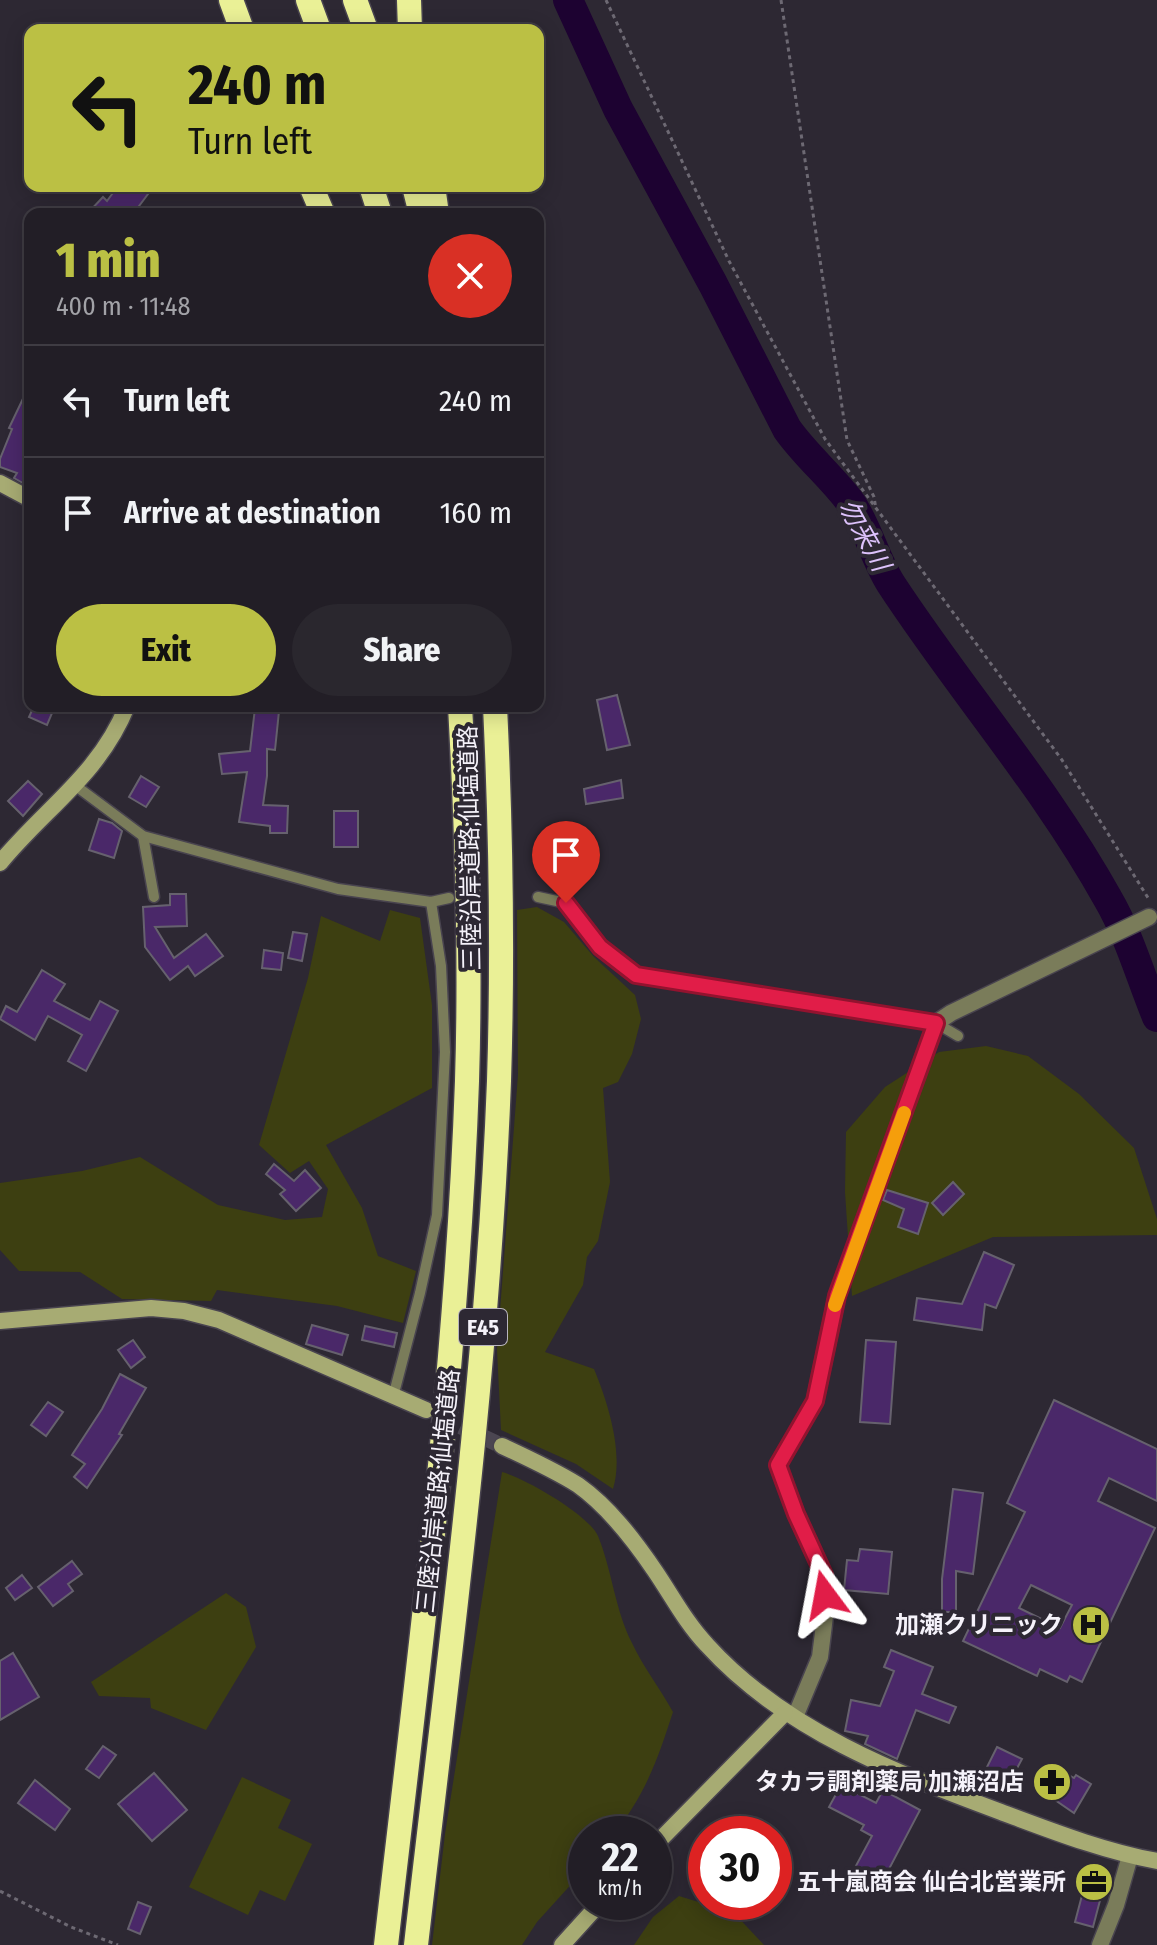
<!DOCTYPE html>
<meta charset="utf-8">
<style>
body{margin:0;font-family:"Fira Sans Condensed","Noto Sans JP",sans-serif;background:#2a272e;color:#f1f3f6;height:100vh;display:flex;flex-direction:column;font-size:30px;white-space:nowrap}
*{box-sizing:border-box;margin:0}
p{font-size:26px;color:#a2a2a7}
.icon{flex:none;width:44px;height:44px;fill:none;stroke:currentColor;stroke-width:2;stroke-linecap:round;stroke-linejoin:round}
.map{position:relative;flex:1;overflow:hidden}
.drawer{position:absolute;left:24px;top:208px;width:520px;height:504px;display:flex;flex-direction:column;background:#221e26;border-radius:16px;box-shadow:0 4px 20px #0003,0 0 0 2px #3f3c43}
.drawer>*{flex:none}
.top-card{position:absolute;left:24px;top:24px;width:520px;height:168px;border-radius:16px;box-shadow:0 4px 20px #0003,0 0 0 2px #3f3c43;background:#bbc044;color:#111;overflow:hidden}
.speed{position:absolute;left:568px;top:1816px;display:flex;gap:16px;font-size:40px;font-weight:700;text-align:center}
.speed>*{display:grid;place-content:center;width:104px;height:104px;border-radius:50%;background:#221e26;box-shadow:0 4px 20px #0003,0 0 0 2px #3f3c43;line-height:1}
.speed small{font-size:20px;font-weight:400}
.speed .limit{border:12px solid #d22;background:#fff;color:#111}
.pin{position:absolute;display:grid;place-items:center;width:68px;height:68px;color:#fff;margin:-82px -34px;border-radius:50% 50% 50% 0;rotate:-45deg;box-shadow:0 0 8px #0007}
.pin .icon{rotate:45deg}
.me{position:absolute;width:88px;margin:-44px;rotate:347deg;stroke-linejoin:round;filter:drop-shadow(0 0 6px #0008)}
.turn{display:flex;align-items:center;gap:28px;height:168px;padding:0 32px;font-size:36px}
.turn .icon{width:104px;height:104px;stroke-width:2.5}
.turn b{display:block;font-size:56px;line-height:68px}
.round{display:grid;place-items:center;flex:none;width:84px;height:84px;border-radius:42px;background:#2a272e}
.head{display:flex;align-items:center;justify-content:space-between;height:136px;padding:0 32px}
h1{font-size:48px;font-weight:800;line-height:60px;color:#bbc044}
.primary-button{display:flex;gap:16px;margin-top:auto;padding:16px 32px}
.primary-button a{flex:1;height:92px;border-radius:48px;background:#bbc044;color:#111;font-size:32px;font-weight:800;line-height:92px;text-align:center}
.primary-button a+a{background:#2a272e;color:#f1f3f6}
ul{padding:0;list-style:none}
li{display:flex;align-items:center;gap:24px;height:112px;padding:0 32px;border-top:2px solid #3f3c43}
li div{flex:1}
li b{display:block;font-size:30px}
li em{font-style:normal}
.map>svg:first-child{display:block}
.green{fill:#3d3f11}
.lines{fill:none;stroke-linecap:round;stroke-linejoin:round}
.river{stroke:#1d0231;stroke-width:30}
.building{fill:#4a2869;stroke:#66616e;stroke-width:2;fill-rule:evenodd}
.secondary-tunnel{stroke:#4b4651;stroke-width:16;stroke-dasharray:16 8;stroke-linecap:butt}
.lane-casing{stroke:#49444f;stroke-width:13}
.street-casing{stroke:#49444f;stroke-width:19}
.secondary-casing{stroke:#49444f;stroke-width:19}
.highway-casing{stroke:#49444f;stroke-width:27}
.path{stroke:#6d6973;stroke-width:3;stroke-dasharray:4 4;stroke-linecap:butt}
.lane{stroke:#7a7c5a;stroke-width:10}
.street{stroke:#7a7c5a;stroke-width:16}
.secondary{stroke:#a7ab73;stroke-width:16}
.highway{stroke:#eaf096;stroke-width:24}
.route-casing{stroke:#92132f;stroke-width:20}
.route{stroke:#e11d48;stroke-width:14}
.slow{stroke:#f59e0b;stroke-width:14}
.labels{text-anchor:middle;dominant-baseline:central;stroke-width:8;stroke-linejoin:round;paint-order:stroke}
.shield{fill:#2d2833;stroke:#b9b5be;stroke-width:2}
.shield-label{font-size:22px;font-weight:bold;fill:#f5f2fa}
.street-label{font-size:24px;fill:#f5f2fa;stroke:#2d2833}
.poi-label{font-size:24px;font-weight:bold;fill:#f5f2fa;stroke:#2d2833;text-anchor:end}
.water-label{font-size:26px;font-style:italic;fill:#ddc2fc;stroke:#2d2833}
</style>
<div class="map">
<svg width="1157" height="1945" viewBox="0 0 1157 1945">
<rect width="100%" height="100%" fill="#2d2833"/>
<g class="green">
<path d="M537,907L564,922L594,957L635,995L641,1019L632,1054L618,1082L603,1088L610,1182L598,1241L587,1257L583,1285L545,1352L594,1369C608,1403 624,1453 613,1489L576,1464L501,1430L497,1350L518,1075L517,910Z"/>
<path d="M390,910L420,918L432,1005V1088L326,1145L362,1208L378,1256L416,1271L403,1323L337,1306L217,1290L211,1301L122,1299L80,1272L19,1271L0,1250V1183L82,1171L140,1157L218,1205L285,1220L322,1217L328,1189L309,1161L290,1173L259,1145L308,978L321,916L380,941Z"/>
<path d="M986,1046L1028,1056L1079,1094L1134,1148L1157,1219V1235L993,1237L852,1296L845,1192L846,1132L885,1087L939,1052Z"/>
<path d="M502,1472C525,1478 589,1515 598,1536C612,1570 615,1610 632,1643C643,1667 660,1688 673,1712C657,1761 646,1793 614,1834H586V1868L537,1922L522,1945H432L445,1834Z"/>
<path d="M226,1593L246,1607L256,1647L206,1730L151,1708L150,1698L99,1696L91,1682Z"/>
<path d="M242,1777L291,1800L278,1828L312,1844L285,1901L260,1890L248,1915L189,1887Z"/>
<path d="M679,1896L734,1913L764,1945H634L653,1917Z"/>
</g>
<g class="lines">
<path class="river" d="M568,0L618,109L713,284L787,429C806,456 832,477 851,503C867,526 875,559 891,584C961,691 1046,787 1108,899C1129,935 1141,978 1157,1017"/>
</g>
<g class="building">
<path d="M118,186H154L133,214H87L103,197L107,201Z"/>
<path d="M30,384V487L14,478L17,473L0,467V459L12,429L9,428Z"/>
<path d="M617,695L630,745L607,750L597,700Z"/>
<path d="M34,706H55L47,725L29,717Z"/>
<path d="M255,708L279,711L275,750L267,749V776L263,805L288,806L287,833H270V826L239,822L247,772L222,774L219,754L250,751Z"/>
<path d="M141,776L159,787L146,807L129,797Z"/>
<path d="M621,780L623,798L586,804L584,789Z"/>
<path d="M28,781L42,794L23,816L8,801Z"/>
<rect x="334" y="811" width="24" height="36"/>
<path d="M99,819L112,823L122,831L114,858L89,850Z"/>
<path d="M170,894H186L187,926L155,927L174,958L206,934L223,956L195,976L188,966L170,980L145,947L143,907L170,905Z"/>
<path d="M293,932L307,934L302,961L288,958Z"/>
<path d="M264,950L283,953L281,970L262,968Z"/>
<path d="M42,970L65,984L54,1001L90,1020L100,1001L118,1011L86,1071L68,1061L82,1035L48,1016L35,1040L0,1019L6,1006L17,1012Z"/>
<path d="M274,1164L294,1181L305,1170L321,1188L296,1211L280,1194L285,1190L266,1174Z"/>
<path d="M953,1182L964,1194L943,1215L932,1203Z"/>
<path d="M887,1190L928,1203L918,1234L898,1227L904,1209L883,1200Z"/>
<path d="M984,1252L1014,1265L996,1308L985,1304L982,1330L914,1320L917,1298L962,1304Z"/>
<path d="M312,1325L348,1335L342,1355L306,1344Z"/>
<path d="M365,1326L397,1333L394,1347L362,1340Z"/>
<path d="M133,1340L145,1357L131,1368L118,1350Z"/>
<path d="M866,1340L896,1342L890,1424L860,1422Z"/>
<path d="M120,1374L146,1388L119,1434L122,1435L87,1488L74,1477L85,1464L72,1455L102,1409Z"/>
<path d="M1054,1400L1157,1449V1501L1109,1478L1098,1501L1155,1528L1082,1682L1070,1676L1067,1682L1040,1669L1037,1676L963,1641L1025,1512L1007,1503ZM1031,1585L1072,1605L1060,1628L1019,1608Z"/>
<path d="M48,1402L63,1412L46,1436L31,1425Z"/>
<path d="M953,1489L983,1493L973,1574L956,1571V1612H942V1579Z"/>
<path d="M860,1549L892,1552L888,1594L844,1590L847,1560L858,1561Z"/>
<path d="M72,1561L82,1574L68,1584L73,1591L53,1606L38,1587Z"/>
<path d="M22,1575L32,1588L15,1600L6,1588Z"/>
<path d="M891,1650L933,1667L922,1694L956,1707L949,1723L916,1710L897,1759L865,1744L868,1736L845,1731L851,1700L880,1706L894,1671L884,1667Z"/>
<path d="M13,1653L39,1697L0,1720V1661Z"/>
<path d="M103,1746L116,1755L99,1778L86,1769Z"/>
<path d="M997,1747L1022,1759L1008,1785L984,1773Z"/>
<path d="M1053,1766L1074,1778L1076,1775L1091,1784L1074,1813L1039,1789Z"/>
<path d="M154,1773L187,1810L152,1841L118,1804Z"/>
<path d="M35,1780L70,1809L55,1830L18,1803Z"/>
<path d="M841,1785L876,1803L883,1790L920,1810L878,1890L851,1875L872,1836L861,1830L864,1825L829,1807Z"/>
<path d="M1090,1865L1108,1870L1093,1927L1075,1922Z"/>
<path d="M138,1902L151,1907L140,1934L128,1929Z"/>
</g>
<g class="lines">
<path class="secondary-tunnel" d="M439,1416L502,1446"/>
<defs>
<g id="lane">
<path d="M76,786L143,836L338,889L431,902L449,898"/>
<path d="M143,836L154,897"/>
<path d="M538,897L566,903L600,947L636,975L936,1023L958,1036"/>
<path d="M393,1397L420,1293L437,1215L445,1052L441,966L431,902"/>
</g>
<g id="street">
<path d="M795,1717L820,1657L825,1616L824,1575L796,1514L778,1465L815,1401L837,1296L936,1023L951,1013L1149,917"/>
<path d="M1100,1945L1116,1905L1130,1856"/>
</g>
<g id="secondary">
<path d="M0,483L30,499"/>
<path d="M0,863C45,808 99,775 127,706"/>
<path d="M0,1321L151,1308L184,1311L219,1320L426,1410"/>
<path d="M502,1446C528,1458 554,1470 578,1485C609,1507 634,1540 655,1571C672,1596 686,1623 707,1645C784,1730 896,1773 1001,1812C1052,1831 1103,1851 1157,1861"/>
<path d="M654,1846L785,1713"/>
<path d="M562,1945L601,1902"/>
</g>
<g id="highway">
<path d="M231,0L242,30"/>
<path d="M308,0L319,30"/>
<path d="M355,0L366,30"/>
<path d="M409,0L410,30"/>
<path d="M311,186L323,214"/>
<path d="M371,186L380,214"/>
<path d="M414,186L421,214"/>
<path d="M433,186L437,214"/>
<path d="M386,1945C419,1658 457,1370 467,1081C471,956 467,831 460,706"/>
<path d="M416,1945C449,1658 488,1370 499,1081C503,956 501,831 495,706"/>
</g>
</defs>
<use href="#lane" class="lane-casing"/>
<use href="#street" class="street-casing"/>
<use href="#secondary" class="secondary-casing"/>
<use href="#highway" class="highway-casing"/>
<g class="path">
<path d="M606,0L729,261L825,439L1062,760L1150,901"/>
<path d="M781,0L847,440L874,497L876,509"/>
<path d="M0,1891L71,1927L118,1945"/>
</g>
<use href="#lane" class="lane"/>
<use href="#street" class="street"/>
<use href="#secondary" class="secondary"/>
<use href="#highway" class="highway"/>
</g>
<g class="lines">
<defs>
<path id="route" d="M566,903L600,947L636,975L936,1023L837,1296L815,1401L778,1465L796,1514L824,1575L825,1595"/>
</defs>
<use href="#route" class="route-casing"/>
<use href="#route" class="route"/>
<path class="slow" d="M835,1305L904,1113"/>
</g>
<defs>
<symbol id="hospital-disc" viewBox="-11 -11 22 22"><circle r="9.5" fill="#bbc044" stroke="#2d2833"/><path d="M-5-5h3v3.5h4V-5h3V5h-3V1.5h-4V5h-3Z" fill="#111"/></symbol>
<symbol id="pharmacy-disc" viewBox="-11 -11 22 22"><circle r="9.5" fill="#bbc044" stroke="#2d2833"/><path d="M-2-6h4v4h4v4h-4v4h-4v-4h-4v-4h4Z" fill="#111"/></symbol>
<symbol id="office-disc" viewBox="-11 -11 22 22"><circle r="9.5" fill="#bbc044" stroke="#2d2833"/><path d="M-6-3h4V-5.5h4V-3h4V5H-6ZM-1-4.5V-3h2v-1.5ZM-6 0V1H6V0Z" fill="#111"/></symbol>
</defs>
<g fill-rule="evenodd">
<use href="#hospital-disc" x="1069" y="1603" width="44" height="44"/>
<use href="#pharmacy-disc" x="1030" y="1760" width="44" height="44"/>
<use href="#office-disc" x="1072" y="1860" width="44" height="44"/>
</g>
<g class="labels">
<rect class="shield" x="459" y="1309" width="48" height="36" rx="6"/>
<g class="shield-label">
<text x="483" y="1327">E45</text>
</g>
<g class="street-label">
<text transform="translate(470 848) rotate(-91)">三陸沿岸道路;仙塩道路</text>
<text transform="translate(438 1491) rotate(-84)">三陸沿岸道路;仙塩道路</text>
</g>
<g class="poi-label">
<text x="1063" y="1625">加瀬クリニック</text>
<text x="1024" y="1782">タカラ調剤薬局 加瀬沼店</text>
<text x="1066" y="1882">五十嵐商会 仙台北営業所</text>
</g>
<g class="water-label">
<text transform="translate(864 535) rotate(61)">勿来川</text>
</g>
</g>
</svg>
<div class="speed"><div>22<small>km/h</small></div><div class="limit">30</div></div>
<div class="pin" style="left:566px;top:903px;background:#d93025"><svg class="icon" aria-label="arrive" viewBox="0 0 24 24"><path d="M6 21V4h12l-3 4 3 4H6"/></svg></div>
<svg class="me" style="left:825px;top:1595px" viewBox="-20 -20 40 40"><path d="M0-17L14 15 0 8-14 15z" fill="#e11d48" stroke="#fff" stroke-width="4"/></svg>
<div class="top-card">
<div class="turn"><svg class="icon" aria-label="left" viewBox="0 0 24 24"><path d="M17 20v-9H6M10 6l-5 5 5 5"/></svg><div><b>240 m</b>Turn left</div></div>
</div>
<section class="drawer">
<div class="head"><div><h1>1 min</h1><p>400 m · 11:48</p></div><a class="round" style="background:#d93025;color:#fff"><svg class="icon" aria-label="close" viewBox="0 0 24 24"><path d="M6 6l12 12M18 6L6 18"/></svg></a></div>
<ul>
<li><svg class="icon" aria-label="left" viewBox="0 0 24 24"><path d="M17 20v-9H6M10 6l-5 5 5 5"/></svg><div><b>Turn left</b></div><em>240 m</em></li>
<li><svg class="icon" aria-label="arrive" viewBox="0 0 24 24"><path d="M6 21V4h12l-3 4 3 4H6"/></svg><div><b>Arrive at destination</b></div><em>160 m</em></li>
</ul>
<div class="primary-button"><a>Exit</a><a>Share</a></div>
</section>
</div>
